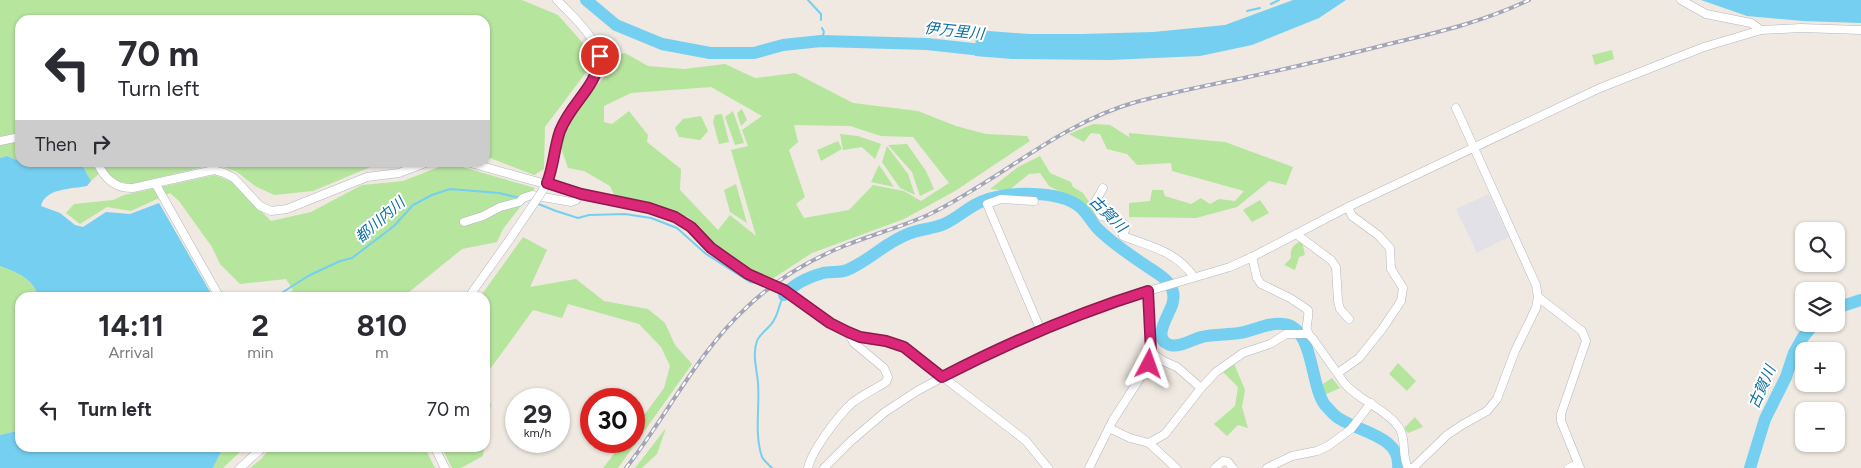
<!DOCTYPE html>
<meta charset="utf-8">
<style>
body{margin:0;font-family:Figtree,"Noto Sans JP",sans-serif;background:#f2f2f3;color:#2b2b33;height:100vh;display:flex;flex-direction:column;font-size:19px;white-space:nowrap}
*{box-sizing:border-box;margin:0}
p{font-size:16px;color:#7c7c81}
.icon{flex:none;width:28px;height:28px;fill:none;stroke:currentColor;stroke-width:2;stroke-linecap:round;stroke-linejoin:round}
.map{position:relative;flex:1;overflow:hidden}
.panel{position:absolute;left:15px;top:292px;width:475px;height:160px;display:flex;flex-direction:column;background:#fff;border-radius:15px;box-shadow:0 1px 4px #0004}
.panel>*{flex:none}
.guide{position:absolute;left:15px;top:15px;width:475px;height:152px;border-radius:15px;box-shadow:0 1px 4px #0004;background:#fff;color:#2b2b33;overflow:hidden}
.fabs{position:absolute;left:1795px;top:222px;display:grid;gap:10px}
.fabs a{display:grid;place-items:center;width:50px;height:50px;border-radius:10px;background:#fff;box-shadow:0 1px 4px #0004;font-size:25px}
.speed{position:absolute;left:505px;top:388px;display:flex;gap:10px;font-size:25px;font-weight:700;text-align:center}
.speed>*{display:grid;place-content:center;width:65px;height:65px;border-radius:50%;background:#fff;box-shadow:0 1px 4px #0004;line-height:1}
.speed small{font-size:12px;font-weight:400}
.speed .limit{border:8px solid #d22;background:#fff;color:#111}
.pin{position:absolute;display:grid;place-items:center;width:42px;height:42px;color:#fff;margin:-21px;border:2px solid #fff;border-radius:50%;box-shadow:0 1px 5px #0007}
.me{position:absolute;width:55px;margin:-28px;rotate:4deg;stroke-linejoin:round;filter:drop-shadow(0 0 4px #0008)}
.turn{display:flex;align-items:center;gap:18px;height:105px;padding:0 20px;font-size:22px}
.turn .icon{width:65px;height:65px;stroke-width:2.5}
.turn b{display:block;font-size:35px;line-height:42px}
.then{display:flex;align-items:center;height:48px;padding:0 20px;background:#0003;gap:10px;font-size:19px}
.eta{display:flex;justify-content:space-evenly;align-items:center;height:85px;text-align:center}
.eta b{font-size:30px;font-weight:700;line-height:35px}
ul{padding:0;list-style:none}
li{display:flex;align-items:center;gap:15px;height:65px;padding:0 20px}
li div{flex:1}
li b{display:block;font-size:19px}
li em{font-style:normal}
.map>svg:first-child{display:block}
.industrial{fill:#e3e1e8}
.green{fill:#b6e59e;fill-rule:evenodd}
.water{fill:#75cff0}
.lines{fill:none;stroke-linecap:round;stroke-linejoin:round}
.stream{stroke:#75cff0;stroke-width:2}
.river{stroke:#75cff0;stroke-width:12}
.minor-casing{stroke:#b4b7c1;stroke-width:9}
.minor{stroke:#fff;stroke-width:8}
.rail-casing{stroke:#a3a6b8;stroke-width:4}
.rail{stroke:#fff;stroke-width:2;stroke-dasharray:5.5;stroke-linecap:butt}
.minor-bridge-casing{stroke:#b4b7c1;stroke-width:9;stroke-linecap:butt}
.minor-bridge{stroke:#fff;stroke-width:8}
.route-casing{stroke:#8e194d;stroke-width:12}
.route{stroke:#db2777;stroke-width:9}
.labels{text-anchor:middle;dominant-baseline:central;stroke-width:4;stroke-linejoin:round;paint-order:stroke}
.water-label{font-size:15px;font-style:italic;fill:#0d6fa3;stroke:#fff}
</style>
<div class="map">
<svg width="1861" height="468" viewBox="0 0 1861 468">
<rect width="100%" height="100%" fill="#efe9e1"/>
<path class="industrial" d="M1489,194L1509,237L1477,253L1456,209Z"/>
<g class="green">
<path d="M0,0H522L558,15L588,49L590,67L545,127L544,169L534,175L485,156V20H20V161L7,156L0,158Z"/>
<path d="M1612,50L1614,59L1595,65L1592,55Z"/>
<path d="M625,53L648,66L684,69L725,64L755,78L795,73L853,103L918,111L956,126L986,134L1027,136L1030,141L955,191L904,219L812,253L772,279L749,269L714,245L688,217L615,197L610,186L584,171L568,168L560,145L576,109L606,75L611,55ZM711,87L762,116L742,130L748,146L731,150L756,236L730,215L718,230L680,190L681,169L647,142L648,135L629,111L612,124L604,122V106L631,93ZM794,125L850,126L881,136L913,137L949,183L921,201L904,191L873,185L849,210L804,218L796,204L805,197L789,150L798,142Z"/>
<path d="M742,109L747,120L741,126L737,113Z"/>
<path d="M733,111L744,143L735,145L725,117Z"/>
<path d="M722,114L729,142L719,144L713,122L715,115Z"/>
<path d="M701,116L708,131L700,140L679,137L675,128L683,119Z"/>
<path d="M1093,124L1110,125L1129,137V133L1225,142L1293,167L1286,185L1269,181L1237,207L1196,218L1129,217V203L1150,201L1152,190H1163L1165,196L1191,204L1201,198L1210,204L1219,199L1235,201L1244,191L1172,171L1171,163L1137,165L1127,154L1107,149L1100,134L1091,133L1084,142L1069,134Z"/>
<path d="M840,134L858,136L881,144L875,159L862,147L843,150Z"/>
<path d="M838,141L842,149L821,161L817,150Z"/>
<path d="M907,144L926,171L934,189L920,196L912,172L888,145Z"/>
<path d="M887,146L908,174L915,195L900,188L882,162Z"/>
<path d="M1040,156L1050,173L1071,182L1073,187L1083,193L1101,219H1092L1079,202L1049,186L1040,173L1029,174L1008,191L990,189L1018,167Z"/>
<path d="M78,163H380L313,191L274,195L255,186L237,172L215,164L133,184L115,181L101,172L91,181L82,165Z"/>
<path d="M879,165L894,187L871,182Z"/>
<path d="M459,166L535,188L503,229L497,242L462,249L403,297H282L293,290L286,279L240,284L220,264L212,247L179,201L170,193L131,211L107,207L80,224L66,213L74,204L113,200L124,195L215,175L232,182L271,221L311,212L362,185L403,181L439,167Z"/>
<path d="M736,184L747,223L730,212L724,190Z"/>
<path d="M1260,200L1269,213L1252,222L1243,210Z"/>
<path d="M523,237L547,250L530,287L576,279L604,301L648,309L665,323L675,345L692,364L618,468H603L624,441H634V429L664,388L670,366L661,347L639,324L568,304L562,318L533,310L485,376V298L480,297Z"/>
<path d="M1302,241L1305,255L1299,257L1295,270L1284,265L1291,258C1290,249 1293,244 1302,241Z"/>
<path d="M0,266C16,272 34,278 38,297L20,298V430L0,435Z"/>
<path d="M1233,361L1245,390L1242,407L1248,428L1238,425L1227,436L1214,424L1235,406L1238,387L1221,370Z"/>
<path d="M1398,363L1416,381L1407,391L1389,374Z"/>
<path d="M1332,378L1340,388L1324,395L1320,386Z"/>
<path d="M485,399L491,404L485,441Z"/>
<path d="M1415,417L1423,427L1408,433L1404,428Z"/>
<path d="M666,428L657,454L642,468H635Z"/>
<path d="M223,448H244L223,468H213Z"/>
<path d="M270,448H425L435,468H250L262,458Z"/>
<path d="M442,448H484L483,456L461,468H452Z"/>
</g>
<g class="water">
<path d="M1293,0H1346L1319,18L1252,45L1200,56L1110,60L1012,59L975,56L976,30L1029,34H1082L1153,32L1225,25Z"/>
<path d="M1701,0H1861V23L1803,21L1747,16Z"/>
<path d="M7,156L24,163L78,162L82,165L91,181L87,186C72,189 45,188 41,206L60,213L75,225L83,227L106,212L130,214L159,203L213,297H38C34,278 16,272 0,266V158Z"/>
<path d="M20,430V448H223L213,468H0V435Z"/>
</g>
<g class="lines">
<g class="stream">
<path d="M808,0L821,14V20"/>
<path d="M1271,4L1279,0"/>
<path d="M1247,11L1260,8"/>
<path d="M821,41L824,32L822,28"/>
<path d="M536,203L556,211L578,218L589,215L625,214L651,218L677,228L706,254L750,282L765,285"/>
<path d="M271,298L280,294L308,276L340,261L352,258L394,226L413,205L432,195L450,189L499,193L520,198"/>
<path d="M772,468C769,465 764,461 762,457C754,434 760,407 758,383C757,370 752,354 757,341C760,333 770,328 774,320C779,312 779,303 784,295L774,290"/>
</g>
<g class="river">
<path d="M586,0L616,25L662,44L710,53H754L783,45L821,41L927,44L991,51"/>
<path d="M784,295C794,284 808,277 823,273C831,271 840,273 847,270C869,261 886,242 908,234C919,229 933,229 944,224C958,218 969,206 983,201C1008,191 1059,190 1080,207C1087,213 1092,223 1098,229C1114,245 1133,257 1151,269C1158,274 1166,278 1170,285C1174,291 1174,299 1172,305C1169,315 1151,339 1170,345C1180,348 1192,339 1202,337C1214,334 1227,335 1239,333C1254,331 1268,322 1283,324C1314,326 1310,386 1325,405C1330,410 1334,416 1340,419C1360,432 1402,437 1398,468"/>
<path d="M1836,308L1861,300"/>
<path d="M1750,468L1765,419L1786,377L1794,353L1803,337L1814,324"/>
</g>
<defs>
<g id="minor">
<path d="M1681,0L1706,14L1751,23L1761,30"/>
<path d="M0,141L20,137"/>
<path d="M97,162C104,178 115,189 133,188L214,170L224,173L234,178L260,206L271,211L287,209L367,177L399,173L428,162"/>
<path d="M467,162L581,194L649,208L675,217L691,227L711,248L748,274L784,290L830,323L860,337L887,341L904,347L1012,430L1026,441L1048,468"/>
<path d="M155,183L220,298"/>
<path d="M545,187C555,168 553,146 562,128C570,110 583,96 593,80C613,49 576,20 557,0"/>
<path d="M1103,188L1094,204L1101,216L1122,222L1126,227L1123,236C1151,247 1176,251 1194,277"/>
<path d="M1034,201L1001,199L987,204L1041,331"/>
<path d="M464,222L483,216L500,207L519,202L523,198L532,195L571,202L576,200L581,194"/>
<path d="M1296,234L1331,260L1336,267L1338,301L1340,309L1349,319"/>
<path d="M1252,257L1257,278L1261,284L1290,298L1308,310C1310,324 1301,327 1313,339L1345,384C1360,401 1384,408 1398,426C1407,437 1401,455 1408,468"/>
<path d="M1538,297L1582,331L1586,341L1561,414V421L1580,468"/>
<path d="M468,298L510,239"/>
<path d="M1151,352L1163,361L1177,367L1201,388"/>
<path d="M1338,373L1359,358L1383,328L1401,301L1403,288L1391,269L1390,248L1378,235L1352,216L1348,207"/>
<path d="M1109,428L1130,438L1149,443L1176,468"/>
<path d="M1149,443L1165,434L1201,388L1216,372L1243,353L1270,344L1286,334H1307"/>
<path d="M435,448L445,468"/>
<path d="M240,468L262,448"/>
<path d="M808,468C812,450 838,416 852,403C862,395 875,389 886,382L888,377L884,368L854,343L848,332"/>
<path d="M824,468L851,441L885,412L917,391L965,365L1041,331L1111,302L1230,267L1252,257L1348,207L1600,88L1704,47L1761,30L1801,28L1861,30"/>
<path d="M1089,468L1113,420L1149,364L1151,352L1148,291"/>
<path d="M1215,468L1223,461L1228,462L1233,468"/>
<path d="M1267,468L1292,456L1317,451L1328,446L1351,429L1371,403"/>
<path d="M1413,468L1447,435L1462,425L1487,411L1497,399L1515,351L1536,308L1538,297L1536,285L1456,108"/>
<path d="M1569,468L1578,464"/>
</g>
</defs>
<use href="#minor" class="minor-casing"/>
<use href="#minor" class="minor"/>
<defs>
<path id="rail" d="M626,468C666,417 698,352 746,308C774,281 807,261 844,246C871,235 901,227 928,215C999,181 1058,124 1136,102C1170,93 1204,86 1239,79C1290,68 1342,56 1393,43C1440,32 1485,21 1529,0"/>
</defs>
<use href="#rail" class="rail-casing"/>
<use href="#rail" class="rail"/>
<defs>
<path id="minor-bridge" d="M510,239L543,190"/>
</defs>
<use href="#minor-bridge" class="minor-bridge-casing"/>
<use href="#minor-bridge" class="minor-bridge"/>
</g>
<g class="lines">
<defs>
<path id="route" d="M600,56C597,88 571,102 560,131C554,148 554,165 547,183L581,194L649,208L675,217L691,227L711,248L748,274L784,290L830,323L848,332L860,337L886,341L904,347L942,377C1008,343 1077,313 1148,291L1151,352L1149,364"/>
</defs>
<use href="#route" class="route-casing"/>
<use href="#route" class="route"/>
</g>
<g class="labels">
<g class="water-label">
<text transform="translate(954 31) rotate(6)">伊万里川</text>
<text transform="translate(1108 214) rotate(45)">古賀川</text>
<text transform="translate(380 220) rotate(-41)">都川内川</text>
<text transform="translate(1762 387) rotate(-66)">古賀川</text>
</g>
</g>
</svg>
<div class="fabs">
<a><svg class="icon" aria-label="search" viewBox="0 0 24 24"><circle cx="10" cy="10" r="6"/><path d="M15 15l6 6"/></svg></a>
<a><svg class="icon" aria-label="layers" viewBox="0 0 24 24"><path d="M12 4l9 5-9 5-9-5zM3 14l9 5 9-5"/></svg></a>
<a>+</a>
<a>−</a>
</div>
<div class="speed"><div>29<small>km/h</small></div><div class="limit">30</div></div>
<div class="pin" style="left:600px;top:56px;background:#d93025"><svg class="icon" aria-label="arrive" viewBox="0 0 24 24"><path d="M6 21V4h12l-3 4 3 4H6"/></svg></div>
<svg class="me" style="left:1149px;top:364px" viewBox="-20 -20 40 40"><path d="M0-17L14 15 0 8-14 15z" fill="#db2777" stroke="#fff" stroke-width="4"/></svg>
<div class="guide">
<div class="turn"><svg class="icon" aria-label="left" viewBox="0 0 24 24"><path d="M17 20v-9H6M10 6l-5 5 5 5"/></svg><div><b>70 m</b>Turn left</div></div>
<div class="then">Then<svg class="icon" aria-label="right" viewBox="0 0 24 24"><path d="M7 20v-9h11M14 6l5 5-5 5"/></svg></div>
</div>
<section class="panel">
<div class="eta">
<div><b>14:11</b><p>Arrival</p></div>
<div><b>2</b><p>min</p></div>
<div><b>810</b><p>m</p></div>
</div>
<ul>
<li><svg class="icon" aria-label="left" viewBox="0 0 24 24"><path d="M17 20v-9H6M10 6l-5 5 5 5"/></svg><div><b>Turn left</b></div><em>70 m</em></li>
</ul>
</section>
</div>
